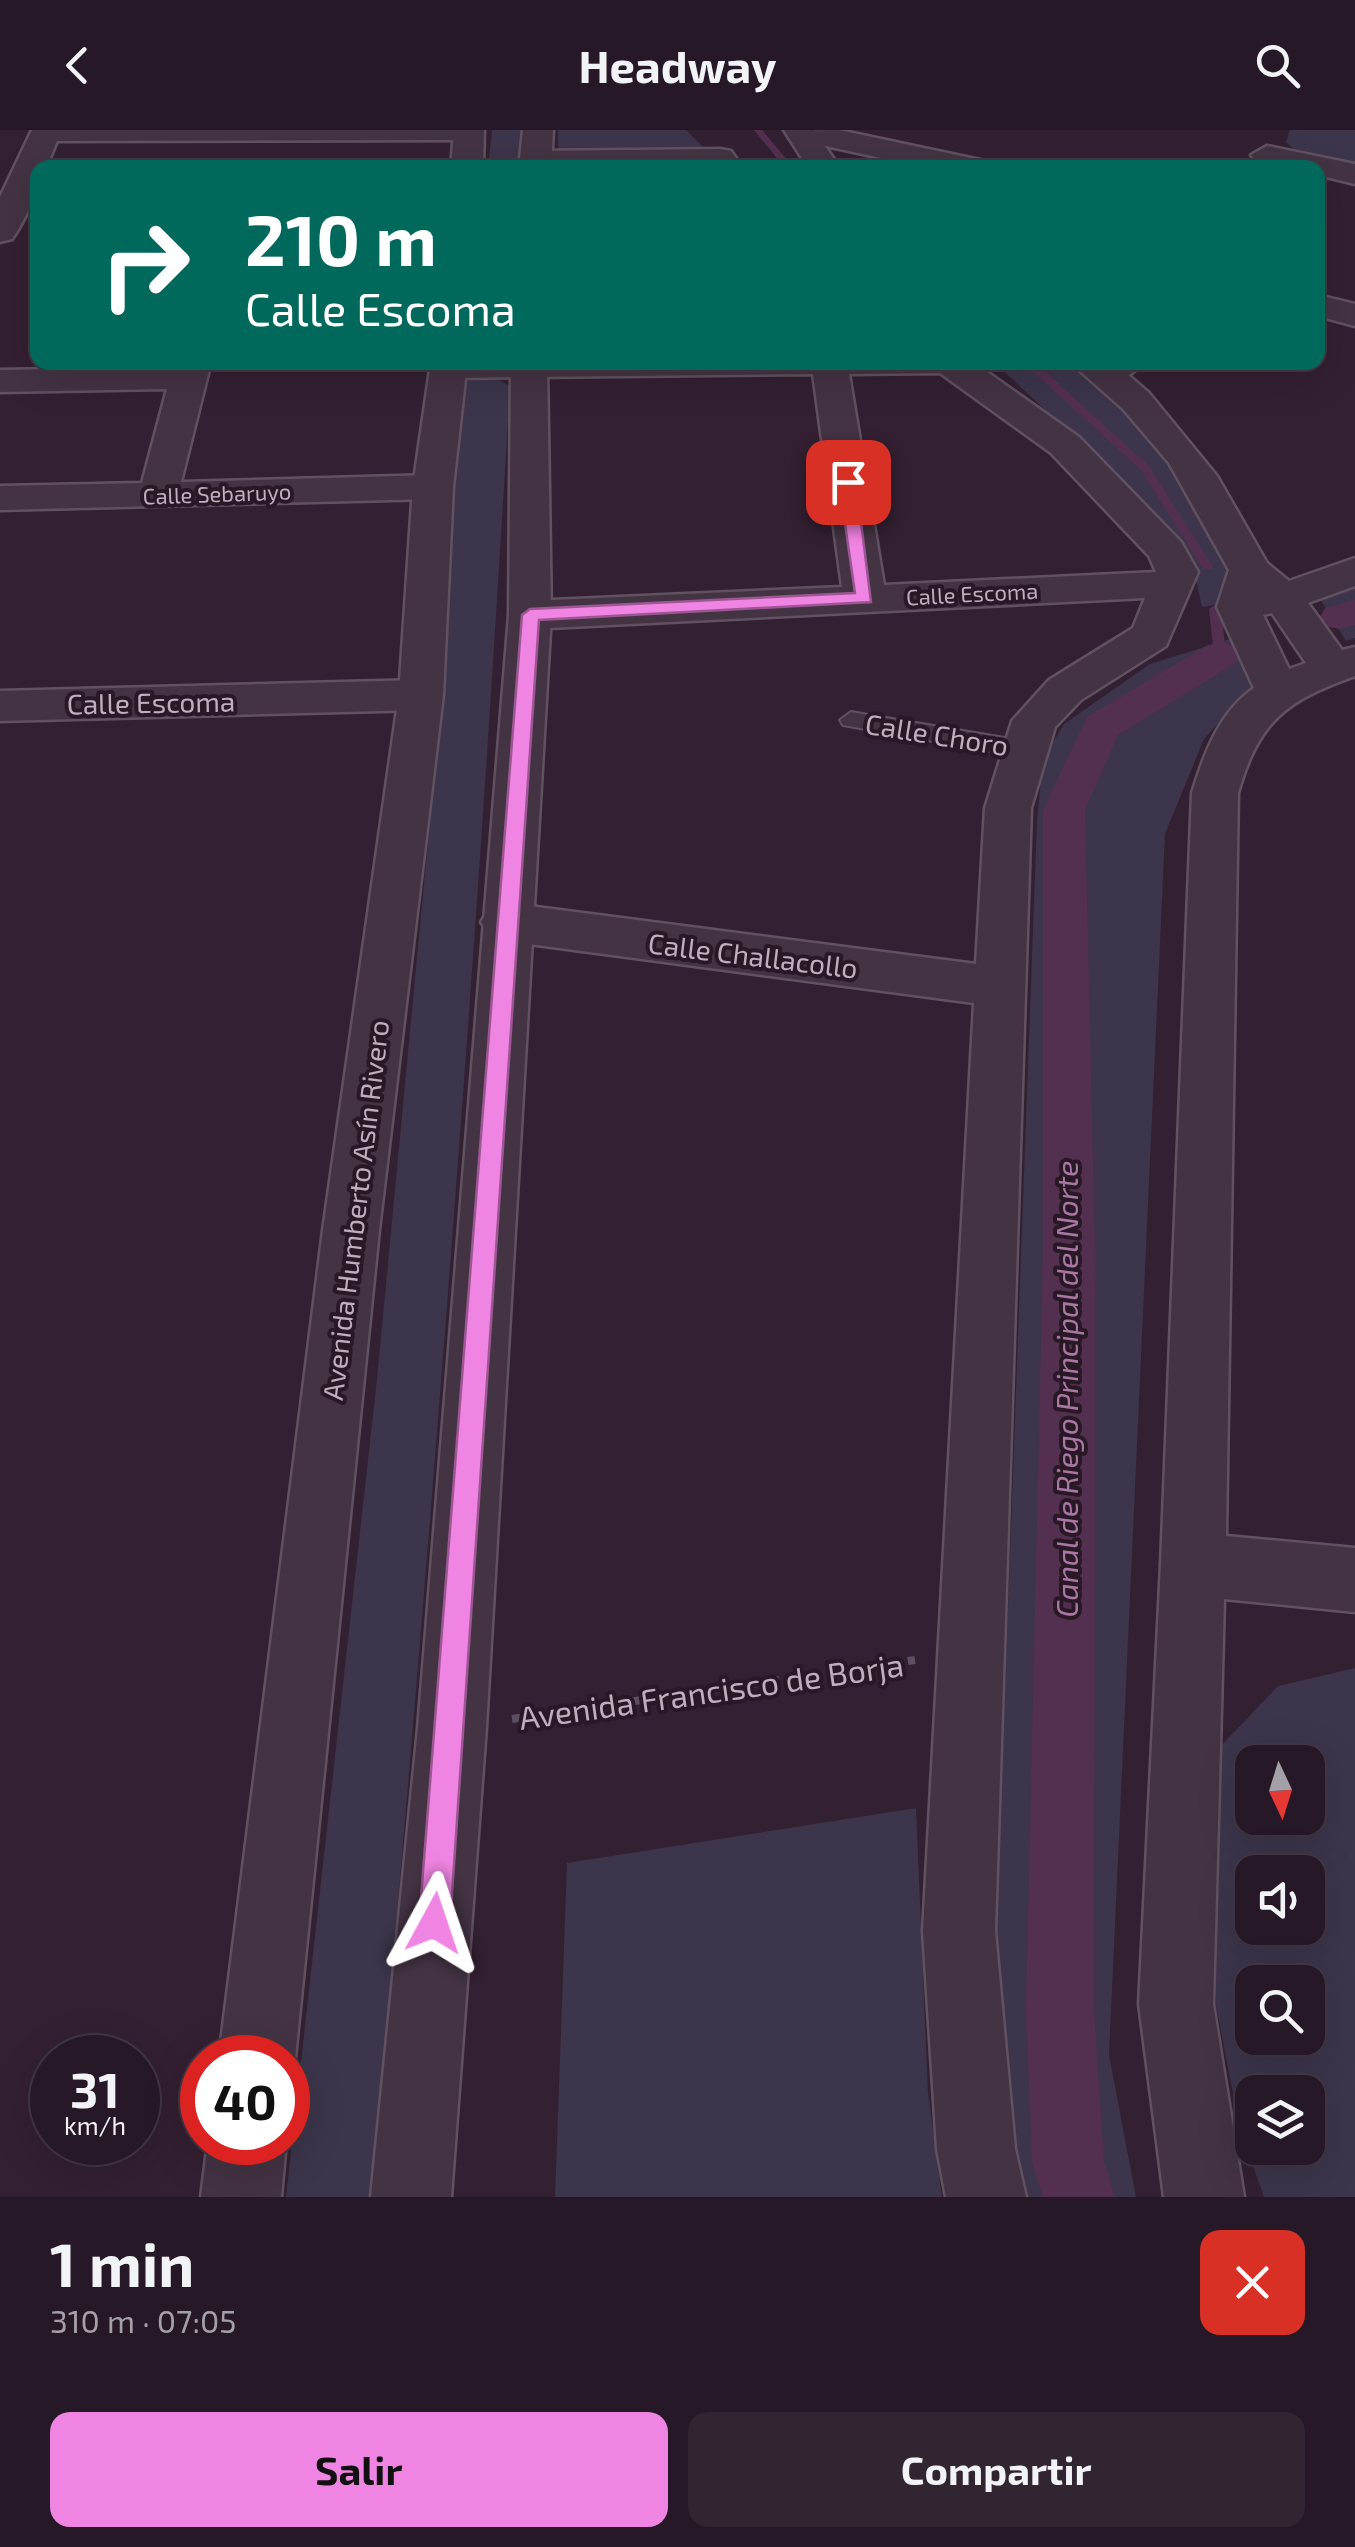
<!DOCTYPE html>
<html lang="es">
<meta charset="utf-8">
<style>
body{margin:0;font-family:"Exo 2",sans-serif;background:#322532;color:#f1f3f6;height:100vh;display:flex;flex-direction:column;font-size:38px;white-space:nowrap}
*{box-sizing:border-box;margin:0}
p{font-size:32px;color:#a4a0a7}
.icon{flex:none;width:55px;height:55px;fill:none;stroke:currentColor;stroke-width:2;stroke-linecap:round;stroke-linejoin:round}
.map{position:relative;height:2067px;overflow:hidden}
.drawer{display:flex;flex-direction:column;background:#261826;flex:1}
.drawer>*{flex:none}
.banner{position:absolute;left:30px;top:30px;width:1295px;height:210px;border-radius:20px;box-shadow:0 10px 40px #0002,0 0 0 2px #423743;background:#00695c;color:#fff;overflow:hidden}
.needle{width:65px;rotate:176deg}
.buttons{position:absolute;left:1235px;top:1615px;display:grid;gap:20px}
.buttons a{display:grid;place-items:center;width:90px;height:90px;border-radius:20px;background:#261826;box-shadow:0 10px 40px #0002,0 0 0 2px #423743;font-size:50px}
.speed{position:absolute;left:30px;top:1905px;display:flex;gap:20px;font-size:50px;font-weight:700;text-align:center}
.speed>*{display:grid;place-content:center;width:130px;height:130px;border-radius:50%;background:#261826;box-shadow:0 10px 40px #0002,0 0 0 2px #423743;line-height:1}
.speed small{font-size:25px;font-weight:400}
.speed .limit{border:15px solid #d22;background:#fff;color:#111}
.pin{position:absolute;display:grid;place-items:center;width:85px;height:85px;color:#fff;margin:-42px;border-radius:20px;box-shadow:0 5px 15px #0006}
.me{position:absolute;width:110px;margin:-55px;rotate:5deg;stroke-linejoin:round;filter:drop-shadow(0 0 8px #0008)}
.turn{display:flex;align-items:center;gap:35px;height:210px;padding:0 50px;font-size:45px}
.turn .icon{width:130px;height:130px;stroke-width:2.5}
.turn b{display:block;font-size:70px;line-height:85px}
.round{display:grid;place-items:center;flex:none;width:105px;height:105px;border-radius:20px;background:#322532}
.summary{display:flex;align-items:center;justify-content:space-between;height:170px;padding:0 50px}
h1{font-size:60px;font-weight:700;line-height:75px}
.cta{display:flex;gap:20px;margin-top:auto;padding:20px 50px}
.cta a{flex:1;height:115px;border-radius:20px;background:#f084e2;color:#111;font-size:40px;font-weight:700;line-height:115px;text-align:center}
.cta a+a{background:#322532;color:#f1f3f6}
header{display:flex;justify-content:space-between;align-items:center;height:130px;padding:0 50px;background:#261826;font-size:45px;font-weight:700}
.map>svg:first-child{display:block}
.green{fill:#3c354b;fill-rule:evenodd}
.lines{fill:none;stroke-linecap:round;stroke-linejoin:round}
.stream{fill:#543050;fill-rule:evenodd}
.canal{fill:#543050;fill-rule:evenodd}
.service-casing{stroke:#625160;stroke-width:4}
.minor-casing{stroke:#625160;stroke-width:5}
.tertiary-casing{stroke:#625160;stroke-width:5}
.path{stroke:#5c4f62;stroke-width:8;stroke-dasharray:10 10;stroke-linecap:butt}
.service{fill:#443343;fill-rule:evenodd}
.minor{fill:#443343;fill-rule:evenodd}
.tertiary{fill:#443343;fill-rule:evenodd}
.route{fill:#f084e2;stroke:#9c5693;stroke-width:2.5}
.labels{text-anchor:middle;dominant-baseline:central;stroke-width:8;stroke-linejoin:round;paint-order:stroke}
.far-street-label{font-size:22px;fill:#c1adbf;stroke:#291927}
.street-label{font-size:28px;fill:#c1adbf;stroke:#291927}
.water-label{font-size:30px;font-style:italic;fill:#a977a4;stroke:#291927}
.near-street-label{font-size:32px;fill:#c1adbf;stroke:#291927}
</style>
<header><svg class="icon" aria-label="back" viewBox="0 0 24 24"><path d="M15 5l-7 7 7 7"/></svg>Headway<svg class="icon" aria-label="search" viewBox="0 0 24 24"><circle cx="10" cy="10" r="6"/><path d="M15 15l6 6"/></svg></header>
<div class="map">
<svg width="1355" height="2067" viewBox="0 0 1355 2067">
<rect width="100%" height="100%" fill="#332032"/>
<g class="green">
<path d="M492,0H523L521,37L488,38Z"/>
<path d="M558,0H686L702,16L700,19L558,21Z"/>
<path d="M1290,0H1355V38L1301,26L1286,12Z"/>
<path d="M995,233H1068L1118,272L1168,321L1230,427L1236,471L1202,477L1193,436L1075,308Z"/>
<path d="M490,245L510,256C475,860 426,1464 372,2067H286L377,1249L442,564L461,255L475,246Z"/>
<path d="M1355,453V508L1346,511L1318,466Z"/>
<path d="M1240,506L1258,549L1204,609L1165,704L1109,1925L1136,2067H1025L1005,1953L995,1832L1037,690L1043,629L1064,594L1150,534Z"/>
<path d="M1355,1538V2067H1264L1240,2000L1216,1875L1218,1619L1278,1556ZM1252,1632H1308V1688H1252ZM1252,1742H1308V1798H1252ZM1252,1852H1308V1908H1252ZM1252,1962H1308V2018H1252Z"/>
<path d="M916,1678L928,1962L942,2067H555L567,1733Z"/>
</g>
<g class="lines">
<g class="stream">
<path d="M754,0H762L794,38H785Z"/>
<path d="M1029,234H1037L1149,336L1213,437L1211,439H1203L1141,340L1029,238Z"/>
<path d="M1215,475L1221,479L1226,525L1220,529L1214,525L1209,479Z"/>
</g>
<g class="canal">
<path d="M1355,470V495L1339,499L1325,496L1320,487L1325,478Z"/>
<path d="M1220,512L1234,516L1240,525L1234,534L1118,605L1085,680L1095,1122L1094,1879L1104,2032L1115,2067H1043L1032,2032L1026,1879L1043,1122V680L1087,587L1206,516Z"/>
</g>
<defs>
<path id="service" d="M851,582L1022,611L1033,619L1022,627L843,595L840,590Z"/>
<g id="minor">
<path d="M32,0H483V1L468,10L57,11L46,38H38C38,62 26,89 12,109L0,112V67Z"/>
<path d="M839,0L985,31L990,38H927L789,8L785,1Z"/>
<path d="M1267,16L1355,34V54L1318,45V38L1256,32L1251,25Z"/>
<path d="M720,19L731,21L736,28L731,35L527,38L519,30L535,21Z"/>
<path d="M1318,165L1355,174V196L1318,186Z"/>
<path d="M175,232H211L181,352L433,345L447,349L453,357L447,365L433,369L0,380V356L142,353L167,259L0,262V240L173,237Z"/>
<path d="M433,232H973L1079,307L1181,412L1198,442L1166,516L1081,570L1055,597L1031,678L995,1801L1015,2019L1026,2067H946L937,2019L923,1801L974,873L506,811L489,805L481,792L489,779L506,773L976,834L985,678L1012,591L1049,550L1133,498L1145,468L530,499L515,495L509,485L515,475L530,471L842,457L813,244L448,248L435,245L430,237ZM940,243L1051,323L1149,426L1156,442L884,455L849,244Z"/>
<path d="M1098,232H1142C1130,249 1113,255 1094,251L1089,243Z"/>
<path d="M421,550L437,555L443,565L437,575L421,580L0,591V561Z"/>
<path d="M1193,1402L1216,1412L1225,1434L1213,1874L1244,2067H1164L1139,1874L1161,1434L1170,1412Z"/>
</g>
<g id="tertiary">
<path d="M454,0H484L483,38H451Z"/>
<path d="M523,0H553L551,38H519Z"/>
<path d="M784,0H814L840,38H808Z"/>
<path d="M431,232H467L453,357L443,565L379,1100L295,1928L288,1946V1928H219L323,1100L399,565L413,357Z"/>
<path d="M511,232H547L551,485L486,1598L451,2067H371L418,1598L509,485Z"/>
<path d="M1070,232H1113L1149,263L1217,346L1267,433L1289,451L1355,428V456L1308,473L1342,520L1355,517V546C1285,571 1259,591 1238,663L1226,1406L1355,1418V1482L1193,1466L1170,1456L1161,1434L1192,663C1204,624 1219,582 1254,558L1217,477L1229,440L1169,333L1123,279ZM1272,483L1306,533L1289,539L1263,485Z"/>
<path d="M208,2012H286L281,2067H201Z"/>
</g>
</defs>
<use href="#service" class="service-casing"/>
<use href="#minor" class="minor-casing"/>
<use href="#tertiary" class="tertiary-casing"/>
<path class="path" d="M512,1589L915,1530"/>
<use href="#service" class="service"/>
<use href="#minor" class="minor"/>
<use href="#tertiary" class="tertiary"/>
</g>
<path class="route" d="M848,347L856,352L871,472L539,490L450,1793L445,1804L434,1808L424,1804L419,1793L522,485L530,479L855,463L839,352Z"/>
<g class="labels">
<g class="far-street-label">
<text transform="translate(217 363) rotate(-2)">Calle Sebaruyo</text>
<text transform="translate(972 463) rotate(-3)">Calle Escoma</text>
</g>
<g class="street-label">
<text transform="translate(151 572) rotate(-1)">Calle Escoma</text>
<text transform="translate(937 604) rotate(9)">Calle Choro</text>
<text transform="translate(753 825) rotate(7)">Calle Challacollo</text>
<text transform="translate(355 1080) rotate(-83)">Avenida Humberto Asín Rivero</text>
</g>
<g class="water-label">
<text transform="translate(1066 1259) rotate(-90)">Canal de Riego Principal del Norte</text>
</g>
<g class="near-street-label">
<text transform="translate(711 1560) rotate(-8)">Avenida Francisco de Borja</text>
</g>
</g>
</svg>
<div class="buttons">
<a><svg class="needle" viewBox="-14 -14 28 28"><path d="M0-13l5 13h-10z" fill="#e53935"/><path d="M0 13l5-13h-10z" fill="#a4a0a7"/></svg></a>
<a><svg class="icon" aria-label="sound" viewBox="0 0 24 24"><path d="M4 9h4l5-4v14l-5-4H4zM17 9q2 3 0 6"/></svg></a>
<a><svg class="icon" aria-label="search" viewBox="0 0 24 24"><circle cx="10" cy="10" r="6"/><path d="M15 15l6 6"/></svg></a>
<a><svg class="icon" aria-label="layers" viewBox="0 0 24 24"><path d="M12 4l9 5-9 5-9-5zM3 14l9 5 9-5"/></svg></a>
</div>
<div class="speed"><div>31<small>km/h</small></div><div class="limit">40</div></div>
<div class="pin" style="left:848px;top:352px;background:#d93025"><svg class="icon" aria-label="arrive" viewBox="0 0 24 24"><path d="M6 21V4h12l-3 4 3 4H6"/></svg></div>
<svg class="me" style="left:434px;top:1793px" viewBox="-20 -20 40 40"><path d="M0-17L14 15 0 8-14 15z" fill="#f084e2" stroke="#fff" stroke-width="4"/></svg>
<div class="banner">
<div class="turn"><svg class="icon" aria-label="right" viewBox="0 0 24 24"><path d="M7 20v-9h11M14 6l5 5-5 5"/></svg><div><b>210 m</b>Calle Escoma</div></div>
</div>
</div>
<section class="drawer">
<div class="summary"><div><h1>1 min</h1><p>310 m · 07:05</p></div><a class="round" style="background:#d93025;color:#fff"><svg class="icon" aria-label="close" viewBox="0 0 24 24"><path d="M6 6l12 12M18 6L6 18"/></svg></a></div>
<div class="cta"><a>Salir</a><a>Compartir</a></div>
</section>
